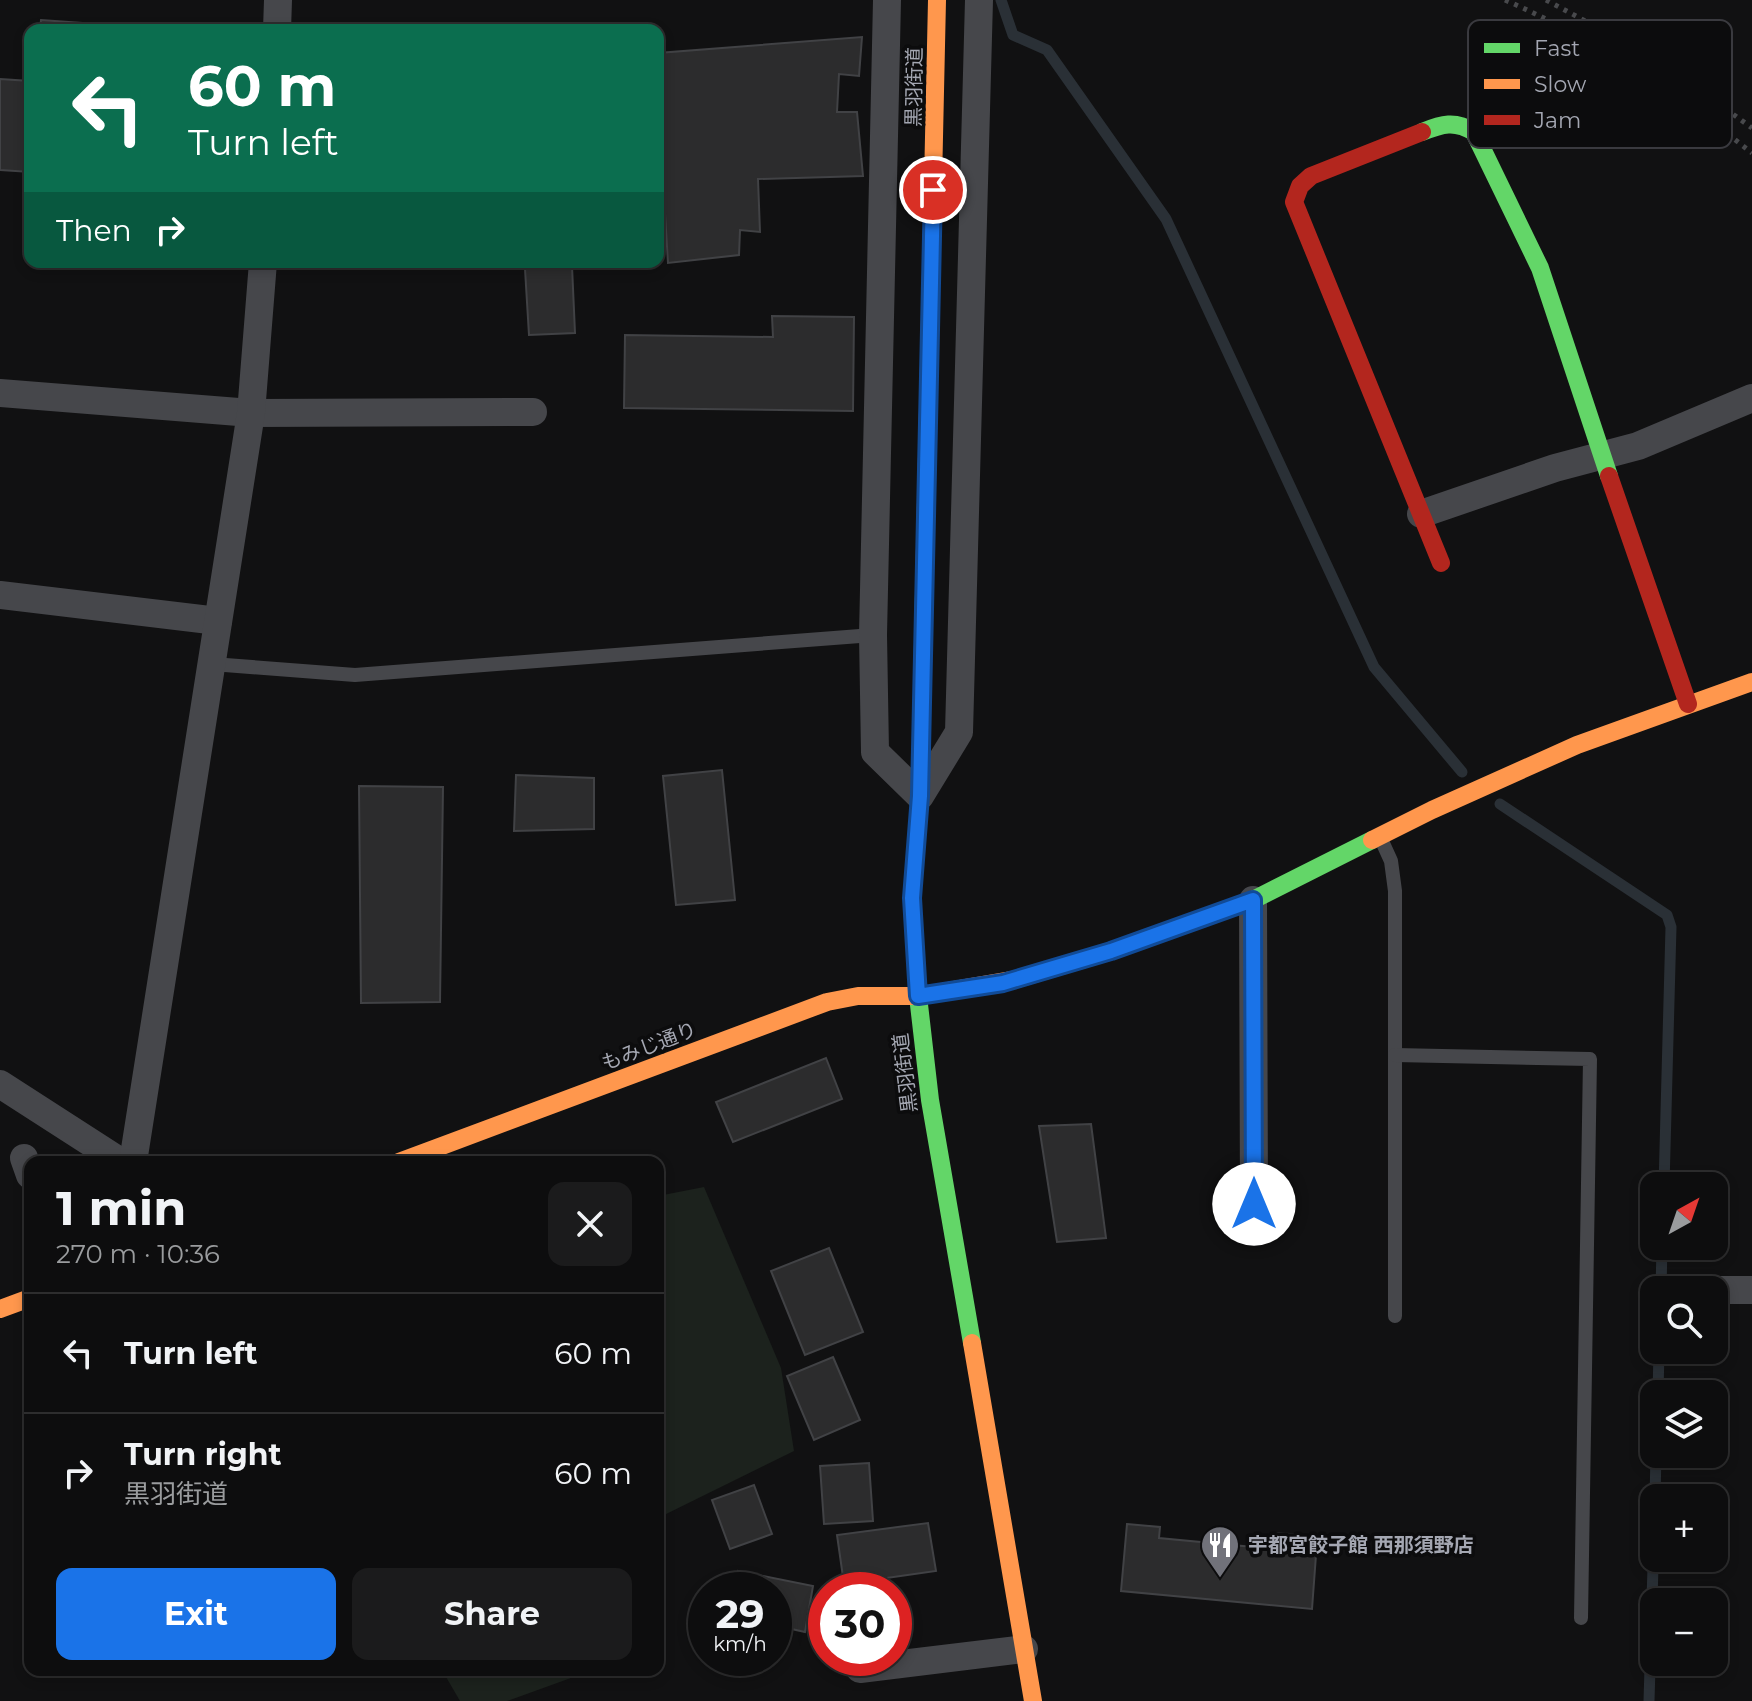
<!DOCTYPE html>
<meta charset="utf-8">
<style>
body{margin:0;font-family:Montserrat,"Noto Sans JP",sans-serif;background:#1b1b1c;color:#f1f3f6;height:100vh;display:flex;flex-direction:column;font-size:30px;white-space:nowrap}
*{box-sizing:border-box;margin:0}
p{font-size:26px;color:#9a9c9e}
.icon{flex:none;width:44px;height:44px;fill:none;stroke:currentColor;stroke-width:2;stroke-linecap:round;stroke-linejoin:round}
.map{position:relative;flex:1;overflow:hidden}
.panel{position:absolute;left:24px;top:1156px;width:640px;height:520px;display:flex;flex-direction:column;background:#0d0d0e;border-radius:16px;box-shadow:0 4px 12px #0003,0 0 0 2px #2d2d2e}
.panel>*{flex:none}
.top-card{position:absolute;left:24px;top:24px;width:640px;height:244px;border-radius:16px;box-shadow:0 4px 12px #0003,0 0 0 2px #2d2d2e;background:#0b6e4f;color:#fff;overflow:hidden}
.needle{width:52px;rotate:40deg}
.buttons{position:absolute;left:1640px;top:1172px;display:grid;gap:16px}
.buttons a{display:grid;place-items:center;width:88px;height:88px;border-radius:16px;background:#0d0d0e;box-shadow:0 4px 12px #0003,0 0 0 2px #2d2d2e;font-size:40px}
.speed{position:absolute;left:688px;top:1572px;display:flex;gap:16px;font-size:40px;font-weight:700;text-align:center}
.speed>*{display:grid;place-content:center;width:104px;height:104px;border-radius:50%;background:#0d0d0e;box-shadow:0 4px 12px #0003,0 0 0 2px #2d2d2e;line-height:1}
.speed small{font-size:20px;font-weight:400}
.speed .limit{border:12px solid #d22;background:#fff;color:#111}
.pin{position:absolute;display:grid;place-items:center;width:68px;height:68px;color:#fff;margin:-34px;border:4px solid #fff;border-radius:50%;box-shadow:0 2px 8px #0007}
.me{position:absolute;width:88px;margin:-44px;rotate:0deg;stroke-linejoin:round;filter:drop-shadow(0 0 6px #0008)}
.turn{display:flex;align-items:center;gap:28px;height:168px;padding:0 32px;font-size:36px}
.turn .icon{width:104px;height:104px;stroke-width:2.5}
.turn b{display:block;font-size:56px;line-height:68px}
.then{display:flex;align-items:center;height:76px;padding:0 32px;background:#0003;gap:16px;font-size:30px}
.round{display:grid;place-items:center;flex:none;width:84px;height:84px;border-radius:16px;background:#1b1b1c}
.head{display:flex;align-items:center;justify-content:space-between;height:136px;padding:0 32px}
h1{font-size:48px;font-weight:700;line-height:60px}
.button{display:flex;gap:16px;margin-top:auto;padding:16px 32px}
.button a{flex:1;height:92px;border-radius:16px;background:#1a73e8;color:#fff;font-size:32px;font-weight:700;line-height:92px;text-align:center}
.button a+a{background:#1b1b1c;color:#f1f3f6}
ul{padding:0;list-style:none}
li{display:flex;align-items:center;gap:24px;height:120px;padding:0 32px;border-top:2px solid #2d2d2e}
li div{flex:1}
li b{display:block;font-size:30px}
li em{font-style:normal}
.map>svg:first-child{display:block}
.green{fill:#1c221d}
.lines{fill:none;stroke-linecap:round;stroke-linejoin:round}
.stream{stroke:#2a3036;stroke-width:11}
.building{fill:#2c2c2d;stroke:#414245;stroke-width:2}
.path{stroke:#48494c;stroke-width:5;stroke-dasharray:4 6;stroke-linecap:butt}
.lane{stroke:#46474b;stroke-width:14}
.street{stroke:#46474b;stroke-width:28}
.fast{stroke:#63d668;stroke-width:18}
.slow{stroke:#ff974d;stroke-width:18}
.jam{stroke:#b3261e;stroke-width:18}
.route-casing{stroke:#114b97;stroke-width:20}
.route{stroke:#1a73e8;stroke-width:14}
.labels{text-anchor:middle;dominant-baseline:central;stroke-width:7;stroke-linejoin:round;paint-order:stroke}
.street-label{font-size:20px;fill:#a4a7b2;stroke:#0c0c0d}
.poi-label{font-size:20px;font-weight:bold;fill:#a4a7b2;stroke:#0c0c0d;text-anchor:start}
.key{fill:#0c0c0d;stroke:#3a3a3f;stroke-width:2}
.key-label{font-size:22px;fill:#a4a7b2}
</style>
<div class="map">
<svg width="1752" height="1701" viewBox="0 0 1752 1701">
<rect width="100%" height="100%" fill="#111112"/>
<g class="green">
<path d="M704,1187L781,1368L794,1451L658,1518V1196Z"/>
<path d="M442,1670H593L507,1701H460Z"/>
</g>
<g class="lines">
<g class="stream">
<path d="M1001,0L1013,35L1047,50L1166,219L1374,667L1462,772"/>
<path d="M1500,804L1667,915L1671,927L1664,1186"/>
<path d="M1661,1290L1662,1246"/>
<path d="M1658,1394L1659,1350"/>
<path d="M1655,1498L1656,1454"/>
<path d="M1649,1701L1654,1533"/>
</g>
</g>
<g class="building">
<path d="M41,20L180,30H40Z"/>
<path d="M862,37L859,76L839,74L837,112H857L863,176L758,179L760,232L740,230L739,255L668,263L658,97V53Z"/>
<path d="M0,79L30,81V172L0,170Z"/>
<path d="M572,266L575,333L529,335L525,269Z"/>
<path d="M772,316L854,317L853,411L624,408L625,335L773,337Z"/>
<path d="M722,770L735,900L676,905L663,776Z"/>
<path d="M516,775L594,778V829L514,831Z"/>
<path d="M359,786L443,787L440,1002L361,1003Z"/>
<path d="M826,1058L842,1099L733,1142L716,1102Z"/>
<path d="M1091,1124L1106,1238L1057,1242L1039,1126Z"/>
<path d="M829,1248L863,1332L805,1355L771,1271Z"/>
<path d="M833,1357L860,1420L814,1440L787,1376Z"/>
<path d="M869,1463L873,1521L824,1524L820,1466Z"/>
<path d="M754,1485L772,1534L730,1549L712,1500Z"/>
<path d="M928,1523L936,1571L844,1584L837,1535Z"/>
<path d="M1127,1524L1160,1527L1159,1538L1274,1549L1276,1533L1302,1535L1300,1554L1316,1555L1312,1609L1121,1591Z"/>
<path d="M738,1571L813,1586L805,1632L787,1628L785,1635L774,1633V1590H735Z"/>
</g>
<g class="lines">
<g class="path">
<path d="M1505,0C1595,39 1675,92 1752,153"/>
<path d="M1546,0L1660,61L1752,128"/>
</g>
<g class="lane">
<path d="M212,664L355,675L873,635"/>
<path d="M1381,839L1391,861L1395,891V1316"/>
<path d="M1395,1055L1590,1059L1581,1618"/>
</g>
<g class="street">
<path d="M887,0L873,635L875,752L920,796L959,732L979,0"/>
<path d="M277,30L278,0"/>
<path d="M0,393L251,413L533,412"/>
<path d="M1421,514L1555,468L1638,446L1752,398"/>
<path d="M0,595L218,621"/>
<path d="M1253,900L1254,1204"/>
<path d="M0,1084L121,1162"/>
<path d="M24,1158L30,1175"/>
<path d="M133,1162L251,413L263,262"/>
<path d="M1714,1293L1721,1290H1752"/>
<path d="M860,1669L1024,1649"/>
</g>
<g class="fast">
<path d="M1422,132C1442,124 1455,120 1474,132L1540,268L1609,476"/>
<path d="M924,594L920,796L912,898L918,996L930,1100L972,1343"/>
<path d="M1017,979L1111,951L1253,900L1372,840"/>
</g>
<g class="slow">
<path d="M924,594L937,0"/>
<path d="M1372,840L1432,810L1577,745L1752,682"/>
<path d="M399,1162L827,1002L858,996H918L1017,979"/>
<path d="M0,1309L30,1298"/>
<path d="M972,1343L1033,1701"/>
</g>
<g class="jam">
<path d="M1422,132L1311,176L1300,186L1294,202L1441,563"/>
<path d="M1609,476L1688,704"/>
</g>
</g>
<g class="lines">
<defs>
<path id="route" d="M933,190L920,796L912,898L918,996L1003,983L1111,951L1253,900L1254,1204"/>
</defs>
<use href="#route" class="route-casing"/>
<use href="#route" class="route"/>
</g>
<defs>
<symbol id="restaurant-pin" viewBox="-11 -11 22 30"><path d="M0 17L-7.5 6A9.5 9.5 0 1 1 7.5 6Z" fill="#71727a" stroke="#0c0c0d"/><path d="M-5-6h1v4h1v-4h1v4h1v-4h1v5L-1.5 .5V6h-2V.5L-5-1ZM5-6V6H3V1.5H1.5Q1.5-4 5-6Z" fill="#fff"/></symbol>
</defs>
<g fill-rule="evenodd">
<use href="#restaurant-pin" x="1198" y="1523" width="44" height="60"/>
</g>
<g class="labels">
<g class="street-label">
<text transform="translate(914 87) rotate(-89)">黒羽街道</text>
<text transform="translate(649 1046) rotate(-21)">もみじ通り</text>
<text transform="translate(905 1073) rotate(-97)">黒羽街道</text>
</g>
<g class="poi-label">
<text x="1248" y="1545">宇都宮餃子館 西那須野店</text>
</g>
</g>
<rect x="1468" y="20" width="264" height="128" rx="12" class="key"/>
<rect x="1484" y="43" width="36" height="10" fill="#63d668"/>
<rect x="1484" y="79" width="36" height="10" fill="#ff974d"/>
<rect x="1484" y="115" width="36" height="10" fill="#b3261e"/>
<g class="key-label">
<text x="1534" y="56">Fast</text>
<text x="1534" y="92">Slow</text>
<text x="1534" y="128">Jam</text>
</g>
</svg>
<div class="buttons">
<a><svg class="needle" viewBox="-14 -14 28 28"><path d="M0-13l5 13h-10z" fill="#e53935"/><path d="M0 13l5-13h-10z" fill="#9a9c9e"/></svg></a>
<a><svg class="icon" aria-label="search" viewBox="0 0 24 24"><circle cx="10" cy="10" r="6"/><path d="M15 15l6 6"/></svg></a>
<a><svg class="icon" aria-label="layers" viewBox="0 0 24 24"><path d="M12 4l9 5-9 5-9-5zM3 14l9 5 9-5"/></svg></a>
<a>+</a>
<a>−</a>
</div>
<div class="speed"><div>29<small>km/h</small></div><div class="limit">30</div></div>
<div class="pin" style="left:933px;top:190px;background:#d93025"><svg class="icon" aria-label="arrive" viewBox="0 0 24 24"><path d="M6 21V4h12l-3 4 3 4H6"/></svg></div>
<svg class="me" style="left:1254px;top:1204px" viewBox="-20 -20 40 40"><circle r="19" fill="#fff"/><path d="M0-13L10 11 0 6-10 11z" fill="#1a73e8"/></svg>
<div class="top-card">
<div class="turn"><svg class="icon" aria-label="left" viewBox="0 0 24 24"><path d="M17 20v-9H6M10 6l-5 5 5 5"/></svg><div><b>60 m</b>Turn left</div></div>
<div class="then">Then<svg class="icon" aria-label="right" viewBox="0 0 24 24"><path d="M7 20v-9h11M14 6l5 5-5 5"/></svg></div>
</div>
<section class="panel">
<div class="head"><div><h1>1 min</h1><p>270 m · 10:36</p></div><a class="round"><svg class="icon" aria-label="close" viewBox="0 0 24 24"><path d="M6 6l12 12M18 6L6 18"/></svg></a></div>
<ul>
<li><svg class="icon" aria-label="left" viewBox="0 0 24 24"><path d="M17 20v-9H6M10 6l-5 5 5 5"/></svg><div><b>Turn left</b></div><em>60 m</em></li>
<li><svg class="icon" aria-label="right" viewBox="0 0 24 24"><path d="M7 20v-9h11M14 6l5 5-5 5"/></svg><div><b>Turn right</b><p>黒羽街道</p></div><em>60 m</em></li>
</ul>
<div class="button"><a>Exit</a><a>Share</a></div>
</section>
</div>
